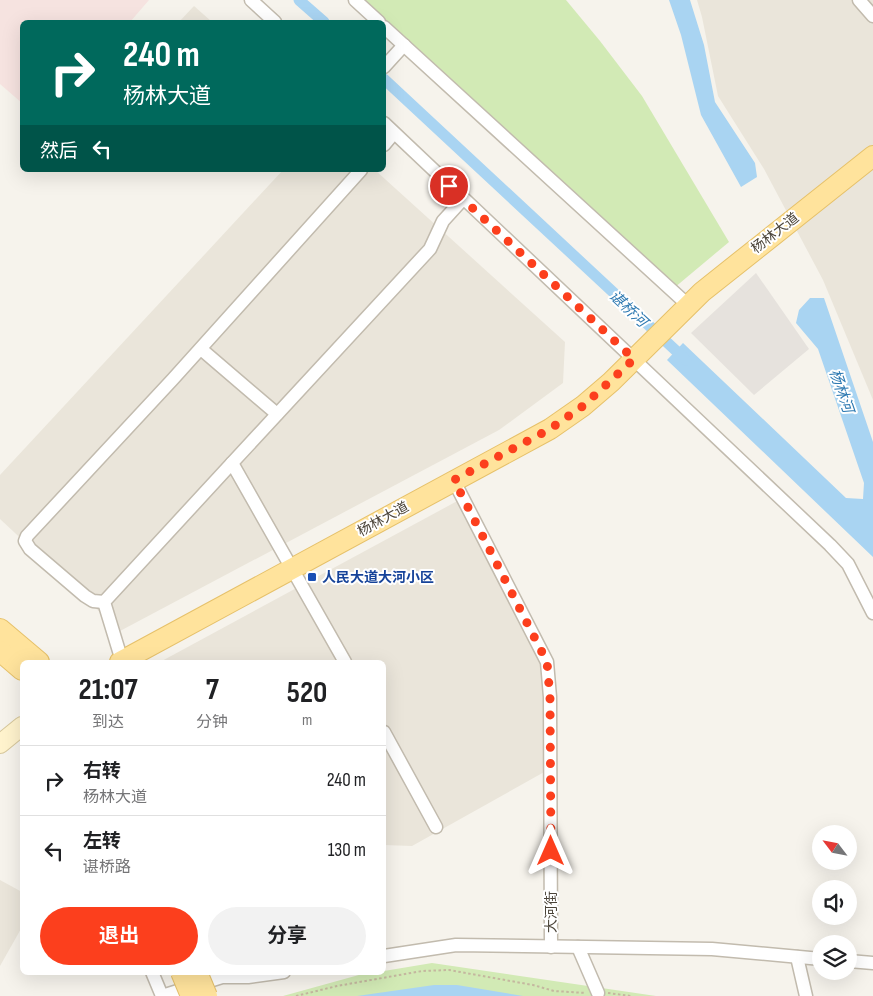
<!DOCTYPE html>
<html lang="zh">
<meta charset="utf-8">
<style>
body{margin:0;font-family:"Sofia Sans Condensed","Noto Sans SC",sans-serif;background:#f2f2f2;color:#202124;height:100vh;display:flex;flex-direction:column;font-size:19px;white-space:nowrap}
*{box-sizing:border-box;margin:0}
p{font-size:16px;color:#757577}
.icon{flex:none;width:28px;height:28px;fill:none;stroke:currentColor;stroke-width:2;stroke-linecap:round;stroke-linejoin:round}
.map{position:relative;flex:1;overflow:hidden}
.details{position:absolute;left:20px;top:660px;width:366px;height:315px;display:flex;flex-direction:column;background:#fff;border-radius:8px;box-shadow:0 5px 20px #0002}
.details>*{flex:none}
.guide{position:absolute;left:20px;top:20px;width:366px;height:152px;border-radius:8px;box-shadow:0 5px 20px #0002;background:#00695c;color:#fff;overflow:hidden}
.needle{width:32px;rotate:302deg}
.controls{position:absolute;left:812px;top:825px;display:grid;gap:10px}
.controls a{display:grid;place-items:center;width:45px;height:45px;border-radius:50%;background:#fff;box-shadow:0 5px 20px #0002;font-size:25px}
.pin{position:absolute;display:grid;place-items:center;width:42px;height:42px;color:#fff;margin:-21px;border:2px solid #fff;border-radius:50%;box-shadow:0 1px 5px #0007}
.me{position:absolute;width:55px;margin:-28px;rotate:0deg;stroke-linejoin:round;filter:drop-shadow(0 0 4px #0008)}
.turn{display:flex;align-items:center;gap:18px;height:105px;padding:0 20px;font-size:22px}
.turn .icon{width:65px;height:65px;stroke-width:2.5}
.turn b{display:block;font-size:35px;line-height:42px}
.then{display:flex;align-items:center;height:48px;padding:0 20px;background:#0003;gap:10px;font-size:19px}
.eta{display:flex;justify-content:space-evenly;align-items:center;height:85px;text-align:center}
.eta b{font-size:30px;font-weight:700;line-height:35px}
.cta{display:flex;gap:10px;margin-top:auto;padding:10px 20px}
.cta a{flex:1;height:58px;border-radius:30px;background:#fc3f1d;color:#fff;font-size:20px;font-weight:700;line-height:58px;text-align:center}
.cta a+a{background:#f2f2f2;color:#202124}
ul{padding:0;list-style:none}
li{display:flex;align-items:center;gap:15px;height:70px;padding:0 20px;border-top:1px solid #e0e0e0}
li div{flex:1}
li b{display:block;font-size:19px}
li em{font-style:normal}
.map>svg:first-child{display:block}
.residential{fill:#eae5da}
.industrial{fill:#e6e2dd}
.medical{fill:#f6e3e0}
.green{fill:#d2eab5}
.water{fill:#a9d4f2}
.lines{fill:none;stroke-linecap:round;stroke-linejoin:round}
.canal{stroke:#a9d4f2;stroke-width:11}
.minor-casing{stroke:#c2bbae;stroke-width:15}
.secondary-casing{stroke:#d6c79b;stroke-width:20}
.primary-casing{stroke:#e6c16a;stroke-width:22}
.path{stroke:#c4b79f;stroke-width:2;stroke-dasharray:2.5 2.5;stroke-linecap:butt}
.minor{stroke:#fff;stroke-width:12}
.secondary{stroke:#fff3cd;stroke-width:18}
.primary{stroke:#ffe39c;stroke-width:20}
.primary-bridge-casing{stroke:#e6c16a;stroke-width:22;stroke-linecap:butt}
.primary-bridge{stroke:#ffe39c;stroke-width:20}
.route{stroke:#fc3f1d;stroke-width:9;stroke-dasharray:0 16.2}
.transit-dot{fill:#1a4fb4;stroke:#fff;stroke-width:2}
.labels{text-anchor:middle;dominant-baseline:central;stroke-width:4;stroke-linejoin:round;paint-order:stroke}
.street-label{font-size:14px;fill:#4b4439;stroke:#fff}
.transit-label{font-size:14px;font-weight:bold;fill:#164399;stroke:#fff;text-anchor:start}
.water-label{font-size:15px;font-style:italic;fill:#2e7ab2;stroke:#fff}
</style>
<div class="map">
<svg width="873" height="996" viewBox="0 0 873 996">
<rect width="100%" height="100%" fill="#f6f3ec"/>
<g class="residential">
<path d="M697,0H873V400L823,280L764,169L718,96L702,17Z"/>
<path d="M194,6L212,22H179Z"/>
<path d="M283,170H375L565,342L563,383L499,430L120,631L0,519V475Z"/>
<path d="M461,499L545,650L546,771L412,846L384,845V662H160Z"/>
<path d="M0,880L22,892V927L0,966Z"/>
</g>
<path class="industrial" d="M756,273L809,349L754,395L691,333Z"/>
<path class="medical" d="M0,0H149L130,22H22V103L0,84Z"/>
<g class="green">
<path d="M363,0H566L600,41L642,96L729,242L674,288Z"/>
<path d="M432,963L656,996H283L366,973L384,972V971Z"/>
</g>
<g class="water">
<path d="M669,0H690L704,45L715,102L755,163L757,177L741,187L701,115L681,35Z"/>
<path d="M810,298H824L873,442V557L667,360L683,343L846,498L863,499L864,483L818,349L796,323L799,310Z"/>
<path d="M434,985H457L523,996H357Z"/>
</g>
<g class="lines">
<g class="canal">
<path d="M299,0L324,22"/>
<path d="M384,79L686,360"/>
</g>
<defs>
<g id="minor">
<path d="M251,0L275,22"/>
<path d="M355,0L379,22"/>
<path d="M859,0L873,16"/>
<path d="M384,27L688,305"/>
<path d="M384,67L404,45"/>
<path d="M384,123L830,545L848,564L873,613"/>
<path d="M384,145L394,133"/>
<path d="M201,349L277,414"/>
<path d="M232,463L430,249L443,221L463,199"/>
<path d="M454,481L547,662L550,697L551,947"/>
<path d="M104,602L93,601L85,596L30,549L25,541L27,536L173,379L361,170"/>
<path d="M122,661L104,602L232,463L345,662"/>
<path d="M384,732L436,827"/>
<path d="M578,947L598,993"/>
<path d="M384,956L456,945L712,949L821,959"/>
<path d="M797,957L806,996"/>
<path d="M849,961L873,963"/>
<path d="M152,972L162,996"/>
<path d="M162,996L222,977H248L284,972"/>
</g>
<path id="secondary" d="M0,744L22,726"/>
<g id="primary">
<path d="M0,629L39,662"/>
<path d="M0,651L22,670"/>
<path d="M120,662L550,429L583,406L611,382L702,292L873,156"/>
</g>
</defs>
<use href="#minor" class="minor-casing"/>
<use href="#secondary" class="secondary-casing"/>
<use href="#primary" class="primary-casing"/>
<g class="path">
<path d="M608,993L631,996"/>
<path d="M296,996L337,986L422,971L449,970L533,985L554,991L586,993"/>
</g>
<use href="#minor" class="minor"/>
<use href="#secondary" class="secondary"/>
<use href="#primary" class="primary"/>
<defs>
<g id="primary-bridge">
<path d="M181,972L191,996"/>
<path d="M197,972L207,996"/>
</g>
</defs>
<use href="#primary-bridge" class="primary-bridge-casing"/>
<use href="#primary-bridge" class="primary-bridge"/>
</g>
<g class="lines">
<path class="route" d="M449,186L634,359L583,406L550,429L454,480L547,662L550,697L551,851"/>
</g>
<rect class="transit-dot" x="307" y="572" width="10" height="10" rx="2.5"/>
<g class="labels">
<g class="street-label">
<text transform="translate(775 233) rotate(-38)">杨林大道</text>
<text transform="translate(383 519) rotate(-29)">杨林大道</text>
<text transform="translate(551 912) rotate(-90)">大河街</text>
</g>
<g class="transit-label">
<text x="322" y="577">人民大道大河小区</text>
</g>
<g class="water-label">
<text transform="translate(628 309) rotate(43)">谌桥河</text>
<text transform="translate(841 391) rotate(71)">杨林河</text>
</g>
</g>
</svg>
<div class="controls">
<a><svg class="needle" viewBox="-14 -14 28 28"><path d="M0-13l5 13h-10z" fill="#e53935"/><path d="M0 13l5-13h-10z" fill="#757577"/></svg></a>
<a><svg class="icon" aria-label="sound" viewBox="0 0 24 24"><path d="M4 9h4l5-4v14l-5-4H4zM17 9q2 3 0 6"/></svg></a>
<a><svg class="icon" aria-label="layers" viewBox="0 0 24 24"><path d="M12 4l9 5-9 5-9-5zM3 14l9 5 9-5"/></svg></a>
</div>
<div class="pin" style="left:449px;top:186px;background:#d93025"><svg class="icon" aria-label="arrive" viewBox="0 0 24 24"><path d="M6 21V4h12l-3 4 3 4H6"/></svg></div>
<svg class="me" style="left:551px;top:851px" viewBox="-20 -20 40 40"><path d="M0-17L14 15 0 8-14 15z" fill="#fc3f1d" stroke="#fff" stroke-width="4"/></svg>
<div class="guide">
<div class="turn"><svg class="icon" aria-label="right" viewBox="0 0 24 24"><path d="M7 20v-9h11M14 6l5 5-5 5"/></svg><div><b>240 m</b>杨林大道</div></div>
<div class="then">然后<svg class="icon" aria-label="left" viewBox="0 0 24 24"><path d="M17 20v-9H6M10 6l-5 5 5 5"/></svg></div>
</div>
<section class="details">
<div class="eta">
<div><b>21:07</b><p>到达</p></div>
<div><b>7</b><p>分钟</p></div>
<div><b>520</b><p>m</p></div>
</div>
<ul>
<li><svg class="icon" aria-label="right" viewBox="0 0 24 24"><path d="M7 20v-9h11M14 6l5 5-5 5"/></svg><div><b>右转</b><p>杨林大道</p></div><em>240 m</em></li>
<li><svg class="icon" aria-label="left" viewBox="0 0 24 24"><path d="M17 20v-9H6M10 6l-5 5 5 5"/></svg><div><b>左转</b><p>谌桥路</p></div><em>130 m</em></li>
</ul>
<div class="cta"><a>退出</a><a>分享</a></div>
</section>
</div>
